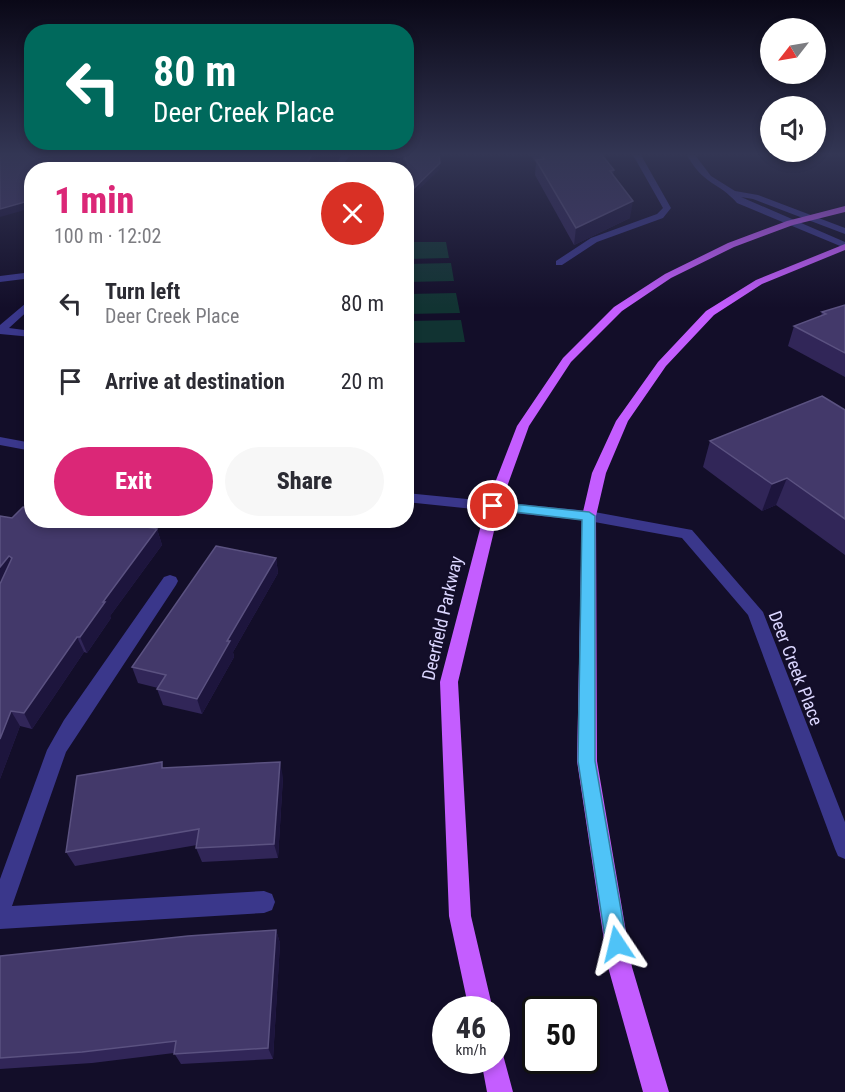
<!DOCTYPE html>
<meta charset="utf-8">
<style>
body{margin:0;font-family:"Roboto Condensed",sans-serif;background:#f7f7f7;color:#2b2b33;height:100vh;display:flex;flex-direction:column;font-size:22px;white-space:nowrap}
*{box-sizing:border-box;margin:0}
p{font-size:20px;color:#7c7c81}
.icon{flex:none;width:33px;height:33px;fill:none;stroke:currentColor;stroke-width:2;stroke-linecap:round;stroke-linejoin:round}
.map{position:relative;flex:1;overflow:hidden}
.sheet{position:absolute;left:24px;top:162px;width:390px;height:366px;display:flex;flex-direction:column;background:#fff;border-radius:24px;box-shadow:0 3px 9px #0003}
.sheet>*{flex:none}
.hud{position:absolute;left:24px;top:24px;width:390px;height:126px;border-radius:24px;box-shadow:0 3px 9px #0003;background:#00695c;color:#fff;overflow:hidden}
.needle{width:39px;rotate:239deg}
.controls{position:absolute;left:760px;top:18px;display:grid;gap:12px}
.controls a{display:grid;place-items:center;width:66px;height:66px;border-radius:50%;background:#fff;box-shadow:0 3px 9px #0003;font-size:30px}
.speed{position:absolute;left:432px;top:996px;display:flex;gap:12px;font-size:30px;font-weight:700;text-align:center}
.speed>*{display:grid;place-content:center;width:78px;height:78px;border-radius:50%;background:#fff;box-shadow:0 3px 9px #0003;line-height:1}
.speed small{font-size:15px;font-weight:400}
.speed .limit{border:3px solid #111;border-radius:9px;background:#fff;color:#111}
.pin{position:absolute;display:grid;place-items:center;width:51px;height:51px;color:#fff;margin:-26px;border:3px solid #fff;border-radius:50%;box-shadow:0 2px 6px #0007}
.me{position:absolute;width:66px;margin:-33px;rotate:350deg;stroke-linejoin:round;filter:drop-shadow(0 0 4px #0008)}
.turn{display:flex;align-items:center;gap:21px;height:126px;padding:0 30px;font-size:27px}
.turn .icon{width:78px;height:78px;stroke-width:2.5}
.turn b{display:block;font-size:42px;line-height:51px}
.round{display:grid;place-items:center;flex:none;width:63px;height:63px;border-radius:32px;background:#f7f7f7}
.headline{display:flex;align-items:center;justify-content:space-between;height:102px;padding:0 30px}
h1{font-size:36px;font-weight:800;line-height:45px;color:#db2777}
.primary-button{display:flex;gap:12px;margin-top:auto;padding:12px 30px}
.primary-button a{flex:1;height:69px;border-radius:36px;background:#db2777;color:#fff;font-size:24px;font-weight:800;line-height:69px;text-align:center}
.primary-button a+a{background:#f7f7f7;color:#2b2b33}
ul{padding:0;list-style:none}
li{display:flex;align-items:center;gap:18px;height:78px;padding:0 30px}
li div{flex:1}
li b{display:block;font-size:22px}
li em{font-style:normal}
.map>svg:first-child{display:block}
.green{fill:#113332}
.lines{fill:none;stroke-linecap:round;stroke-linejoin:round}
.minor{fill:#3a378b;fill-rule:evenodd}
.major{fill:#c45dff;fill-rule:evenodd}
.wall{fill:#312658}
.shaded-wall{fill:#1d153d}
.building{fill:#43396a;stroke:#5b5281;stroke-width:1.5}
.route{fill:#4fc3f7;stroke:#337fa1;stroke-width:1.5}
.labels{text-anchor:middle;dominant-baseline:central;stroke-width:4.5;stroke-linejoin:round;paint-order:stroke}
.street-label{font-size:18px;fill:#dbd6ff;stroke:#130e29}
</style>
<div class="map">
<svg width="845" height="1092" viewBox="0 0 845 1092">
<rect width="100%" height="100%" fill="#130e29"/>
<g class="green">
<path d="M407,242H446L449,258L407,259Z"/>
<path d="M451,263L454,281L407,282V264Z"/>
<path d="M456,293L460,313L407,314V294Z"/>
<path d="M461,320L465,342L407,343V321Z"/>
</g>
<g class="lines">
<g class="minor">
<path d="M342,155H350L339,170H332Z"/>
<path d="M633,155H641L671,208L663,218L597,242L562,265H556V261L591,238L657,214L663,208Z"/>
<path d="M687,155H695L711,176L735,191L758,195L845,228V234L753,199L741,197L845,242V248L737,203C719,182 703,185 687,155Z"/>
<path d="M32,272V278L0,282V276Z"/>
<path d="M32,298V307L9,328L32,331V337L0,334V325Z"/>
<path d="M0,437L32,443V451L0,445Z"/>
<path d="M406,493L589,511L692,530L763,612L845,822V859L838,856L835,849L748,615L682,538L589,521L406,502Z"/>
<path d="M170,575L176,577L178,581L176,585L66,752L12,906L264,891L272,894L275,902L272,910L264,913L0,929V879L47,750L64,720L164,577Z"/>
</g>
<g class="major">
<path d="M845,206V212L793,225L734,247L671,278L622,311L571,362L529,426L500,506L458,682L471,916L493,1010H469L449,916L440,682L486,506L517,426L563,358L614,307L665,274L728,243L787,221Z"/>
<path d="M845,244V250L762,284L714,315L666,366L628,421L606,473L596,516L597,761L632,967L669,1092H643L608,967L577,761L582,516L592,473L616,421L658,362L706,311L756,280Z"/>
<path d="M496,1049L502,1051L513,1092H487L481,1060H496Z"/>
</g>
</g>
<g class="wall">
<path d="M403,155H439L440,169L407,167L403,159Z"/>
<path d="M531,155H602L614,170L613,175L630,218L574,245L535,175L536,163Z"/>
<path d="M845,305V377L788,346L794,326L821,316L822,312Z"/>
<path d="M845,410V555L776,505L762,511L703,467L710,441Z"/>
<path d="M0,516L32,520L157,529L162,545L110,616L111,618L87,653L84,652L32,729L20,726L0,779Z"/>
<path d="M276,558L278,573L233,652L234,657L202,714L163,705L157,689L158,688L138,683L132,667Z"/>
<path d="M165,768L283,777L278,858L202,862L196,848L197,845L75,866L66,852Z"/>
<path d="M276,930L280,943L273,1059L181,1064L174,1053L92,1063L0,1069V955L1,956Z"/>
</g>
<g class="shaded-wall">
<path d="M312,155H318L307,170H302Z"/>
<path d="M440,163V169L406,202V196Z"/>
<path d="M32,200V208L0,217V209Z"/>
<path d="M633,201L630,218L574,245L576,228Z"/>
<path d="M787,478L776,505L762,511L772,484Z"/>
<path d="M157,529L162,545L110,616L111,618L87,653L80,637L103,602Z"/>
<path d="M9,556L17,572L0,593V567Z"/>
<path d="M276,558L278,573L233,652L234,657L202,714L197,699L227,641Z"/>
<path d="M77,637L84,652L32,729L24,713Z"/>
<path d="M11,711L20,726L0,779V739Z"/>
<path d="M280,762L283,777L278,858L274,844Z"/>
<path d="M276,930L280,943L273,1059L268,1048Z"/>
</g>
<g class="building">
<path d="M0,155H312L302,170H32V200L0,209Z"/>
<path d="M404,155H439L440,163L406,196V170H385L389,166L409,167Z"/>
<path d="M541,155H602L614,170L610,171L633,201L576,228L536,160L544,159Z"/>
<path d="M845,305V353L794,326L826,314L822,312Z"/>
<path d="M822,396L845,410V519L787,478L772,484L710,441Z"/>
<path d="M23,507L32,509V520H91L96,521L97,520H111L157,529L103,602H105L80,637H77L24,713L11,711L0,739V584L12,558L9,556L0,567V516L12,518Z"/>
<path d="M216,546L276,558L227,641H230L197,699L157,689L166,675L132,667Z"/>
<path d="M162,762V768L280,762L274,844L196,848L199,829L66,852L77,776Z"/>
<path d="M276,930L268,1048L174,1054L176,1041L82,1052L0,1058V956L188,936Z"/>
</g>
<linearGradient id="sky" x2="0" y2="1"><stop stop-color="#0a0817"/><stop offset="0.5" stop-color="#333654"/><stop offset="1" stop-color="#333654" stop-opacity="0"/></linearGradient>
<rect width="845" height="308" fill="url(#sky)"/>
<path class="route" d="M493,502L589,512L595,516V761L627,944L624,951L617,954L609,951L606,944L578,761L582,520L489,509L487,506L489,503Z"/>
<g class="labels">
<g class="street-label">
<text transform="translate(442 618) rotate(-77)">Deerfield Parkway</text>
<text transform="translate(796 668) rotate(69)">Deer Creek Place</text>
</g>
</g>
</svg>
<div class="controls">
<a><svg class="needle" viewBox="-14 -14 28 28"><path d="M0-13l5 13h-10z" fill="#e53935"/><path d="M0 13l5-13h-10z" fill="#7c7c81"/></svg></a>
<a><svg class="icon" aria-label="sound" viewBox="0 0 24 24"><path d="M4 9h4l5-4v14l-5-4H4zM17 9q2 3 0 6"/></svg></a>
</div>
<div class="speed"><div>46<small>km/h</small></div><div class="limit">50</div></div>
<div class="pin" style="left:493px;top:506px;background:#d93025"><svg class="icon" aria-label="arrive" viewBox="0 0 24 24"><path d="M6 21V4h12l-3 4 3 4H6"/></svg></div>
<svg class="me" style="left:617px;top:944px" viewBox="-20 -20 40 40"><path d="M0-17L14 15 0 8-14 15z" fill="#4fc3f7" stroke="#fff" stroke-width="4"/></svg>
<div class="hud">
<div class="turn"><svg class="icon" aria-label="left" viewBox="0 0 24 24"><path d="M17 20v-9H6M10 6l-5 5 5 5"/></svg><div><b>80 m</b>Deer Creek Place</div></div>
</div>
<section class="sheet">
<div class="headline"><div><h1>1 min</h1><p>100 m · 12:02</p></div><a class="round" style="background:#d93025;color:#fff"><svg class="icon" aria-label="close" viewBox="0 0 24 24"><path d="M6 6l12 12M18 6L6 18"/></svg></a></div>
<ul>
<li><svg class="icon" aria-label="left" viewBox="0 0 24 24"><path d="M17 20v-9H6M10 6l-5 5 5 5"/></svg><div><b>Turn left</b><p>Deer Creek Place</p></div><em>80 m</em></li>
<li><svg class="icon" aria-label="arrive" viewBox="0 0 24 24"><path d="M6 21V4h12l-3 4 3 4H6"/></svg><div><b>Arrive at destination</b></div><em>20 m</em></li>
</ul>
<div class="primary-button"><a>Exit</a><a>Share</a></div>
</section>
</div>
